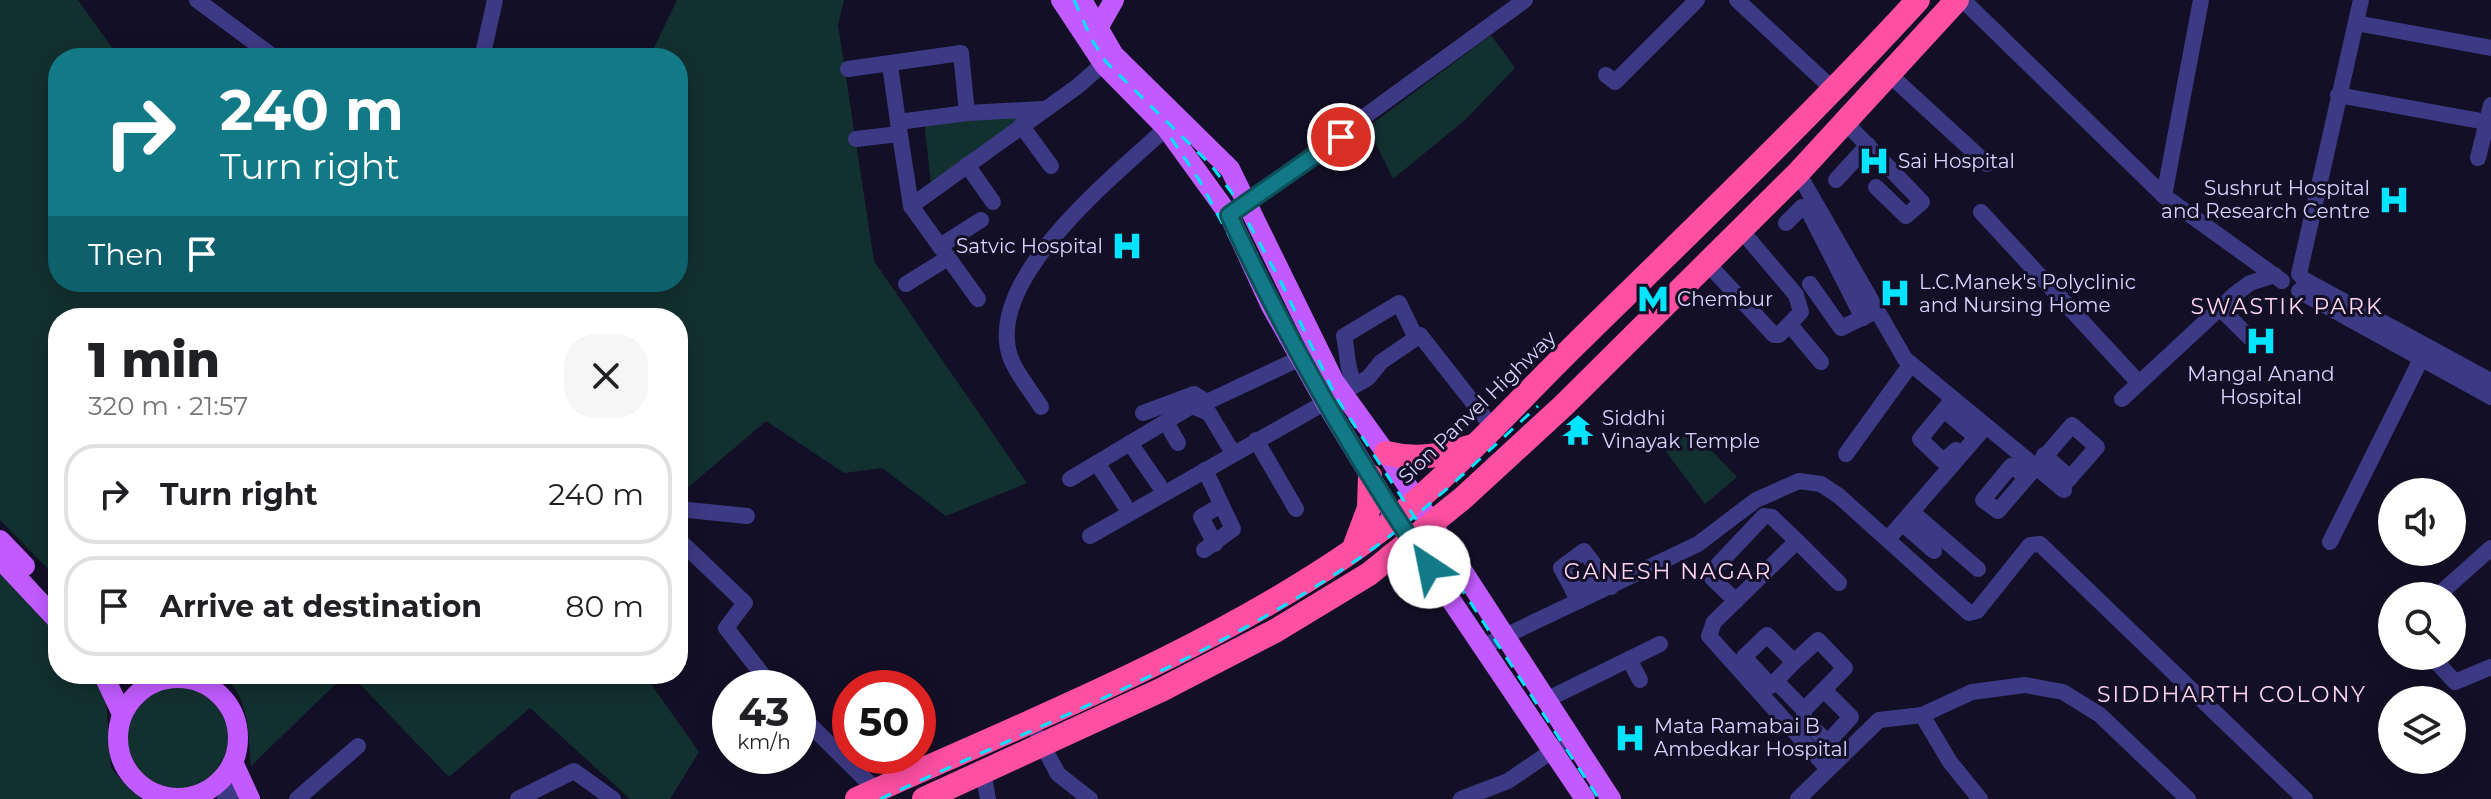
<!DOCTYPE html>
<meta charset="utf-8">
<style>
body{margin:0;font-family:Montserrat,sans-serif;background:#f6f6f6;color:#202124;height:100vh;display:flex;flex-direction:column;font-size:30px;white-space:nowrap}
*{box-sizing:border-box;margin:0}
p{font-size:26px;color:#757577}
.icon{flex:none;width:44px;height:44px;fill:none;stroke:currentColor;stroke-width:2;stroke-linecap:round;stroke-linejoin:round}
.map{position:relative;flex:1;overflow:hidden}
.side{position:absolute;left:48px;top:308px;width:640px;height:376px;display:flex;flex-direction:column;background:#fff;border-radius:32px;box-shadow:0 4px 20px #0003}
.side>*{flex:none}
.guide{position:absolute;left:48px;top:48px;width:640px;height:244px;border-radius:32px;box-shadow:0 4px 20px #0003;background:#127987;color:#fff;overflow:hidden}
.fabs{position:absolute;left:2378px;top:478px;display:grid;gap:16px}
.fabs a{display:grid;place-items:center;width:88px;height:88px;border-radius:50%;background:#fff;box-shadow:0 4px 20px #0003;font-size:40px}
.speed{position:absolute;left:712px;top:670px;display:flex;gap:16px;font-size:40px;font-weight:700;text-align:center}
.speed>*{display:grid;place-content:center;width:104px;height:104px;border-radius:50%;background:#fff;box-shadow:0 4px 20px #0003;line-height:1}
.speed small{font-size:20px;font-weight:400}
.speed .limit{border:12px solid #d22;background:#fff;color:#111}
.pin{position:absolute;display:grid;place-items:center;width:68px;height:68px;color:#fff;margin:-34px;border:4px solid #fff;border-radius:50%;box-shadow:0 2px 8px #0007}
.me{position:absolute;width:88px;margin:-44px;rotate:326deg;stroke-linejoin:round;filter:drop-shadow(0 0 6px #0008)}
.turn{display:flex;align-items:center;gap:28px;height:168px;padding:0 40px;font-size:36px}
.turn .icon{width:104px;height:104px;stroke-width:2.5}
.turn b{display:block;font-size:56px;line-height:68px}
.then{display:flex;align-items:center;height:76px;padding:0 40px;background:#0003;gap:16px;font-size:30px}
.round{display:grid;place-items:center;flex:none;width:84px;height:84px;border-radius:32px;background:#f6f6f6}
.summary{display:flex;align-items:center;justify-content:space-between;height:136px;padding:0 40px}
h1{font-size:48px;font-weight:800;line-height:60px}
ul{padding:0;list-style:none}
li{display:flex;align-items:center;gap:24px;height:100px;margin:0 16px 12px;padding:0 24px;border:4px solid #e0e0e0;border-radius:32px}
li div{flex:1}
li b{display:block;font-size:30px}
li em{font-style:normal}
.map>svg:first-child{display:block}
.green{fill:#12302f}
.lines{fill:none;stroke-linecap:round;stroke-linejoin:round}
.minor{stroke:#3d3a85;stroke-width:16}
.major{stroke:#c25bff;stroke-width:20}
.highway{stroke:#ff4fa3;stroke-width:24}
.rail{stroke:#00e5ff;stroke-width:3;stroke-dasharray:12 10;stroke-linecap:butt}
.route-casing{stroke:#0c4f58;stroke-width:20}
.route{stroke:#127987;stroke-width:14}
.labels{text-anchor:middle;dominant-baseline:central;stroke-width:6;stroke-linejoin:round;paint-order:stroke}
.poi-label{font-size:20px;fill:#d9d4ff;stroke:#130f26;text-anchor:start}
.street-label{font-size:20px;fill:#d9d4ff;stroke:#130f26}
.neighbourhood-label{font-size:22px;letter-spacing:2px;fill:#ffd6f0;stroke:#130f26}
</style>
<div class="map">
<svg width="2491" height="799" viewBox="0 0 2491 799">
<rect width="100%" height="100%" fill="#130f26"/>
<g class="green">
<path d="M0,0H78L113,49V58H58V282H678V58H649L677,0H844L838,25L874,261L1027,483L946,516L882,468L844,473L766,421L678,496V318H58V579L0,520Z"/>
<path d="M1491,35L1515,68L1466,119L1393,179L1368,127Z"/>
<path d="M1040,105L931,185L924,119Z"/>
<path d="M1691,429L1737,477L1705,504L1665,450Z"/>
<path d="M0,574L58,634V674H94L106,699L111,768L123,782L151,799H0Z"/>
<path d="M220,674H346L251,766C248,733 250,694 220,674Z"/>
<path d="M350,674H644L699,752L670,799H630L530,708L449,777Z"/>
<circle cx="178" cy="738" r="51"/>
</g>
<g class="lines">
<g class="minor">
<path d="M197,0L275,58"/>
<path d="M1737,0L1835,91"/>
<path d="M1963,0L2164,196L2282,281"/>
<path d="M2356,23L2491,48"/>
<path d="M482,58L495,0"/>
<path d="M890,65L898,122"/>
<path d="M848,69L961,53L967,113"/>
<path d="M1606,75L1615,82L1697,0"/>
<path d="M1891,76L1987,164"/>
<path d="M2338,95L2491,123"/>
<path d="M1043,109L967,113L898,122L911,206L1078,86L1112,56"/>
<path d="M1846,123L1922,202L1906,216L1876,187"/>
<path d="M1021,125L1051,166"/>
<path d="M856,139L899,134"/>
<path d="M2478,158L2491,105"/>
<path d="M967,165L993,202"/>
<path d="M1798,173L1905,359L2064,490"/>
<path d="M1836,180L1868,145"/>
<path d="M2164,196L2201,0"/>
<path d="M911,206L978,299"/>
<path d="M1981,212L2139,383"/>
<path d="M1229,215L1525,0"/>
<path d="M1786,223L1802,207L1807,208L1863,318"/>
<path d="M940,246L981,220"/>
<path d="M1707,263L1774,335H1779L1801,312L1796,295L1741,230"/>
<path d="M2299,274L2361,0"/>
<path d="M2303,279L2491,381"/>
<path d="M906,284L948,258"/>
<path d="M1810,284L1841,328L1872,313"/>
<path d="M2299,291L2491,397"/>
<path d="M2220,308L2250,338"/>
<path d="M1790,325L1821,362"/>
<path d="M1420,335L1493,428"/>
<path d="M1953,399L1920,439L1943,461L1956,450"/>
<path d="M2122,399L2234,295L2250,283L2275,275"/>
<path d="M1041,407C1032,392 1018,376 1011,359C981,280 1116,175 1166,128"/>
<path d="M1944,410L1971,433"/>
<path d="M1143,413L1194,394L1207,402L1309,354"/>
<path d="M1166,422L1178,443"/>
<path d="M1256,440L1296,509"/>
<path d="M1130,443L1159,485"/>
<path d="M1846,454L1911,364"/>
<path d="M2044,455L2070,478"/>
<path d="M1097,463L1124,504"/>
<path d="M2026,476L2011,466L1983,500L1998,511L2072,425L2097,447L2061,488"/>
<path d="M1070,479L1192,406L1209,413L1233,453"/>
<path d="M678,509L747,516"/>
<path d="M1912,512L1978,569"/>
<path d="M1902,523L1934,551"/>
<path d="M1090,536L1368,378L1381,362L1416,338L1399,303L1344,336C1348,354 1346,367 1355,385"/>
<path d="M678,539L745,603L726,628L773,688"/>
<path d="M1888,539L1986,426"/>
<path d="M2330,542L2427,347"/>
<path d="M1215,544L1201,517L1221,505"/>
<path d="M1204,550L1233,529L1205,470"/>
<path d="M1573,591L1602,574"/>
<path d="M2437,596L2491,548"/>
<path d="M1579,601L1561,568L1584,551L1611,587"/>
<path d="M1736,601L1712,578V571L1764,516L1772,517L1797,541"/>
<path d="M1767,635L1794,662L1771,686L1744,657Z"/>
<path d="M2392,639V643"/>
<path d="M1482,647L1698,544L1756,500L1799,481L1821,484L1839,496L1969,613L1977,611L2030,545L2040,544L2305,799"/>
<path d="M2431,656L2455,682L2491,667"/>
<path d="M1629,659L1640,680"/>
<path d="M1776,681L1804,710L1845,668L1818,640L1794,662"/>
<path d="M1546,700L1660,644"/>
<path d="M1804,710V719L1825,740H1830L1851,717L1824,690"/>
<path d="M798,713L876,790"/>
<path d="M1922,715L1950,762L1980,799"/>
<path d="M1038,737L1058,774L1090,799"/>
<path d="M1828,769L1709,636L1714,622L1797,541L1839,583"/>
<path d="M983,772L988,799"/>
<path d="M225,799L240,785"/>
<path d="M297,799L358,746"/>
<path d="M518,799L574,771L613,799"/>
<path d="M1461,799L1508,781L1571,738"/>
<path d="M1798,799L1879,720L1922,715L1972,692L2025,685L2063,692L2100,715L2188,799"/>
</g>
<g class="major">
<path d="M1061,0L1104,65L1166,128L1229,215L1271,306L1325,402L1395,517L1585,799"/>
<path d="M1082,0L1114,55L1230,169L1334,381L1386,453L1611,799"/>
<path d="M1098,28L1114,0"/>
<path d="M0,540L25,566"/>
<path d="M0,559L58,621"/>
<path d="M103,674L122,714"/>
<circle cx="178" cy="738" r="60"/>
<path d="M233,762L250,799"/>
</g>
<g class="highway">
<path d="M1386,453C1418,461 1442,455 1473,446"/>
<path d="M1354,548L1369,508L1370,476"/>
<path d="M1391,556L1409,557L1429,567"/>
<path d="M857,799C1024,723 1200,655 1352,551C1436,493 1503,416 1575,345C1691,231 1808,120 1918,0"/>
<path d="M924,799L1161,690L1275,631L1369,574L1463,498L1563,406L1798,173L1957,0"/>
</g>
<g class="rail">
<path d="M1074,0L1092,40L1106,62L1211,165L1232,193L1281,282L1336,397L1599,799"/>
<path d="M1171,138L1198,178L1320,405L1397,505"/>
<path d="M880,799C1039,725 1213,658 1358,559C1423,515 1480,458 1538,406"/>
</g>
</g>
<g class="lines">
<defs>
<path id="route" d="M1341,137L1229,215C1286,338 1353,455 1429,567"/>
</defs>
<use href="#route" class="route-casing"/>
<use href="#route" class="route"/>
</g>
<defs>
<symbol id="hospital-bare" viewBox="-9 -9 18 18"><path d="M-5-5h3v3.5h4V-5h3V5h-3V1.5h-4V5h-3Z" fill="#00e5ff" stroke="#130f26" stroke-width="2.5" paint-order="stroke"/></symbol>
<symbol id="metro-bare" viewBox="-9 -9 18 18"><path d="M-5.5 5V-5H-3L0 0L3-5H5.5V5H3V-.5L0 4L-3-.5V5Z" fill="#00e5ff" stroke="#130f26" stroke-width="2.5" paint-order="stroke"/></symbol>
<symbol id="temple-bare" viewBox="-9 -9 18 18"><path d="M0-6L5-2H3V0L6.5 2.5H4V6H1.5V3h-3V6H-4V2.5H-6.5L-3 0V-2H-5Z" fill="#00e5ff" stroke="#130f26" stroke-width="2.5" paint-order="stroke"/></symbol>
</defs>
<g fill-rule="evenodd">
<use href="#hospital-bare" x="1852" y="139" width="44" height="44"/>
<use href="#hospital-bare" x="2372" y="178" width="44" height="44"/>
<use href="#hospital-bare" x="1105" y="224" width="44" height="44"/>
<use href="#hospital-bare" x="1873" y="271" width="44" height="44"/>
<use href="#metro-bare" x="1631" y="277" width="44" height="44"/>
<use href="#hospital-bare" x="2239" y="319" width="44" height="44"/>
<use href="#temple-bare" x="1556" y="408" width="44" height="44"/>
<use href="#hospital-bare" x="1608" y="716" width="44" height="44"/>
</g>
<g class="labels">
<g class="poi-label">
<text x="1898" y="161">Sai Hospital</text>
<text x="2370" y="188" text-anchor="end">Sushrut Hospital<tspan x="2370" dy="23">and Research Centre</tspan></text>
<text x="1103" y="246" text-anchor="end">Satvic Hospital</text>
<text x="1919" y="282">L.C.Manek's Polyclinic<tspan x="1919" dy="23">and Nursing Home</tspan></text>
<text x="1677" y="299">Chembur</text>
<text x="2261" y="374" text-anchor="middle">Mangal Anand<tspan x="2261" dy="23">Hospital</tspan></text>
<text x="1602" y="418">Siddhi<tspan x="1602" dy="23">Vinayak Temple</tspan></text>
<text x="1654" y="726">Mata Ramabai B<tspan x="1654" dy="23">Ambedkar Hospital</tspan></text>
</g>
<g class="street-label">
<text transform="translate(1477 407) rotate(-44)">Sion Panvel Highway</text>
</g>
<g class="neighbourhood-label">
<text x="2287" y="306">SWASTIK PARK</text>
<text x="1668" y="571">GANESH NAGAR</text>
<text x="2232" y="694">SIDDHARTH COLONY</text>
</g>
</g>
</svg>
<div class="fabs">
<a><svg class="icon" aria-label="sound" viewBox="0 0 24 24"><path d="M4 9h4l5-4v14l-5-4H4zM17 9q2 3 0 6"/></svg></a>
<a><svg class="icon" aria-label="search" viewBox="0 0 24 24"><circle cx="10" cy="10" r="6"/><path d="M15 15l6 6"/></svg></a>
<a><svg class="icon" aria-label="layers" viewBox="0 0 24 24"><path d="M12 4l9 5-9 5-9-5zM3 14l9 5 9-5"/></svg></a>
</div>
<div class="speed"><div>43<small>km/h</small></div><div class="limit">50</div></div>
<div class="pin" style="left:1341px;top:137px;background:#d93025"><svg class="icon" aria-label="arrive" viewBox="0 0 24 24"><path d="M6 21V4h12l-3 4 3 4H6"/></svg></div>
<svg class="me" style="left:1429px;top:567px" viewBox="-20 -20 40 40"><circle r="19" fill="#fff"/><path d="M0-13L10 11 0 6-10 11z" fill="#127987"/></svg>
<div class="guide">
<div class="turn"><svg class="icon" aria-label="right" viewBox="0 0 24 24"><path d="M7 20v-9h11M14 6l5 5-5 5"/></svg><div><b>240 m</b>Turn right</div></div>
<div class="then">Then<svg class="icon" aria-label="arrive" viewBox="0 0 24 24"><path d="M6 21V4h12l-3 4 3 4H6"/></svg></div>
</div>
<section class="side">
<div class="summary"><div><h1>1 min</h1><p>320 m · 21:57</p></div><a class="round"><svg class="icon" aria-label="close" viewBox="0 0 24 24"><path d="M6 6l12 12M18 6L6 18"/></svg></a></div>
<ul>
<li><svg class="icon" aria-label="right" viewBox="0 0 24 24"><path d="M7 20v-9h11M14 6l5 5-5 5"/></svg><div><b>Turn right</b></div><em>240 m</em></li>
<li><svg class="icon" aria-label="arrive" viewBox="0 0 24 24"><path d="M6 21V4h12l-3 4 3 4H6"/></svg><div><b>Arrive at destination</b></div><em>80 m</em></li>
</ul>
</section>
</div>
